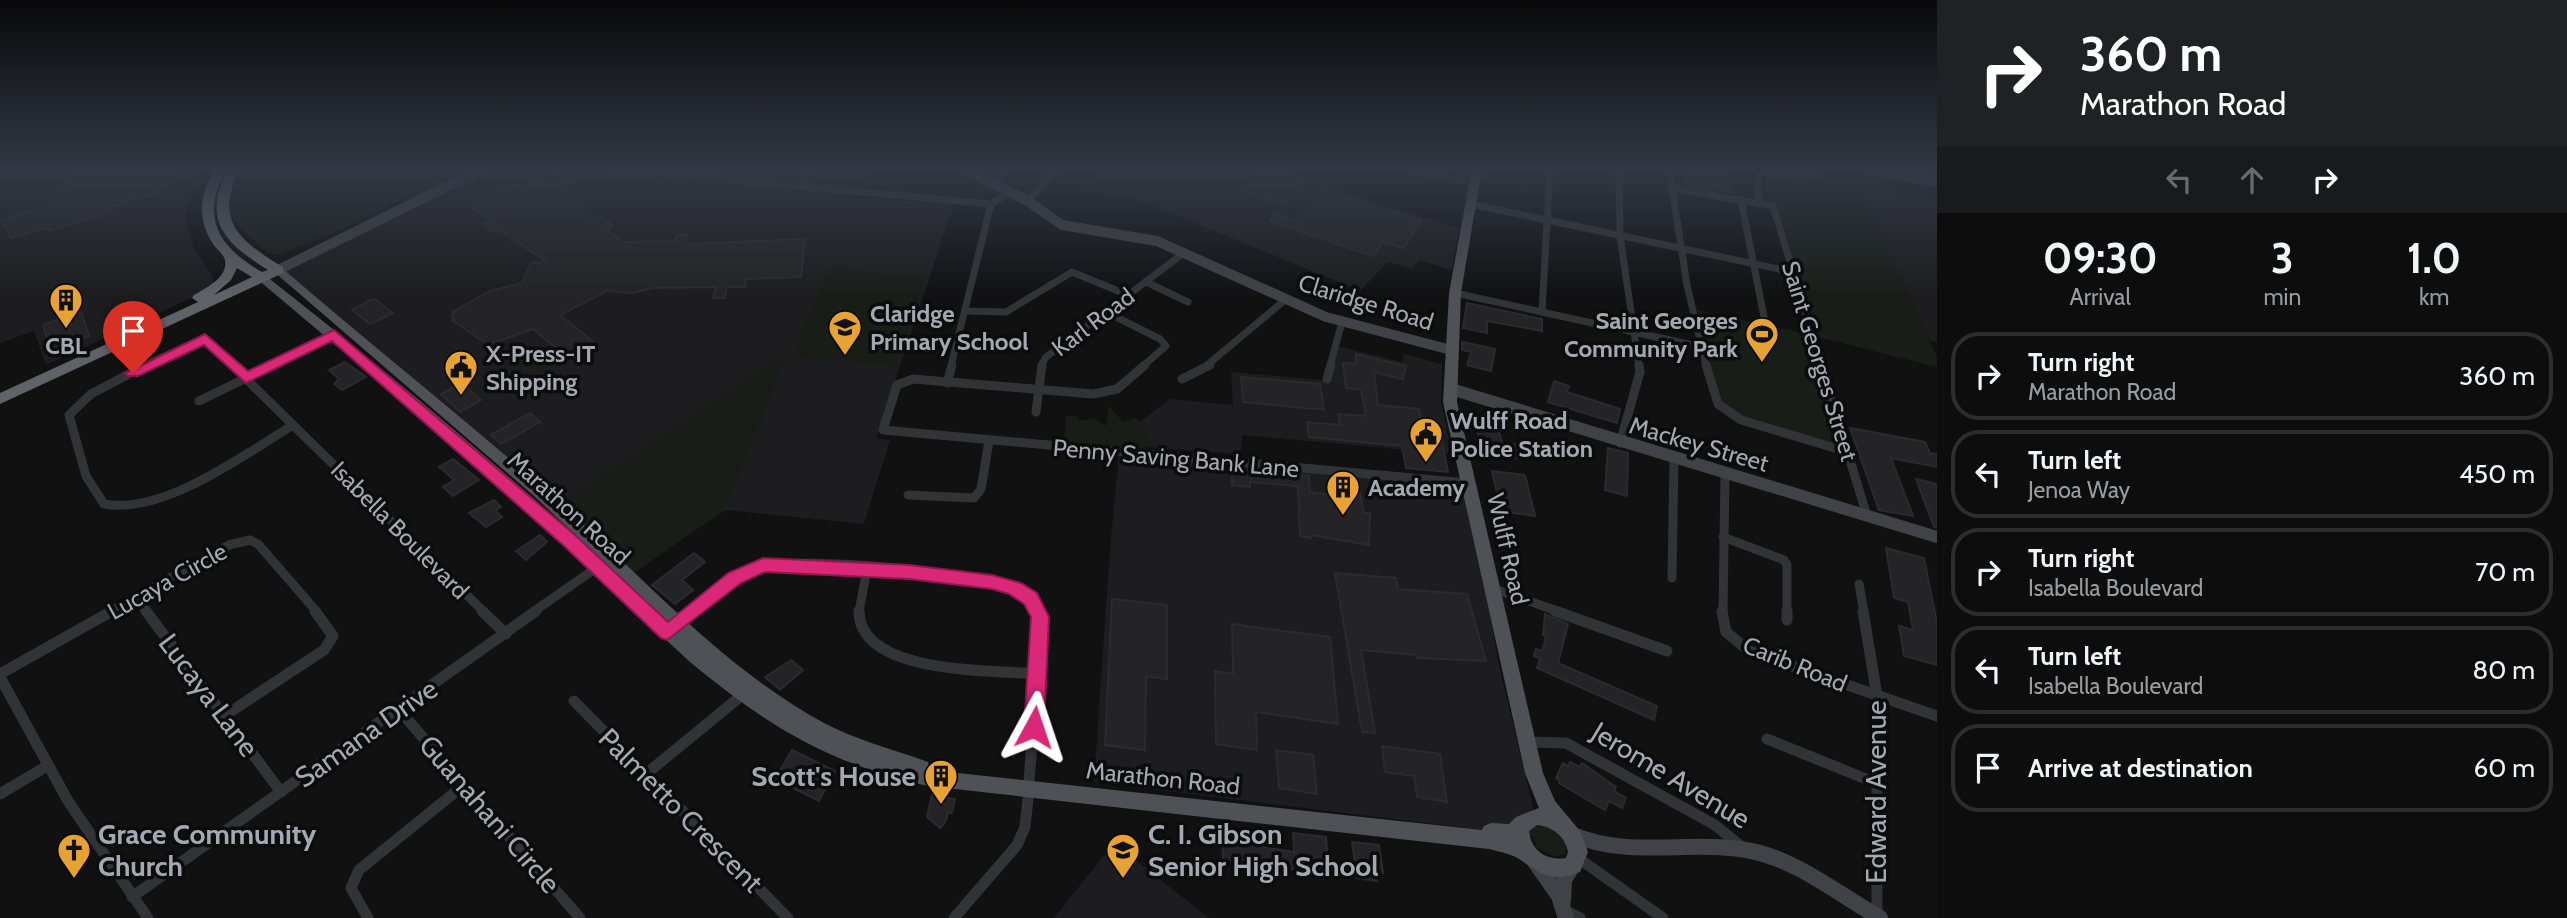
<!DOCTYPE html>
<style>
body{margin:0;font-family:Cabin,sans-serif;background:#1b1b1c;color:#f1f3f6;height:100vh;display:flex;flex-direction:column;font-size:26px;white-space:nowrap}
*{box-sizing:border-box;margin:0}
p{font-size:23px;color:#9a9c9e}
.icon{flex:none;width:38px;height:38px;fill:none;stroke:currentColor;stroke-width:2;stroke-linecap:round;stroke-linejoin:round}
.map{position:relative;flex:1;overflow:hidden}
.details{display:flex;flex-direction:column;background:#0d0d0e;width:630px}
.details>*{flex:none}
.guide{background:#202124;color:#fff;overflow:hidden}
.pin{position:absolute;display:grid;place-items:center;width:60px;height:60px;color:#fff;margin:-72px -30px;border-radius:50% 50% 50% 0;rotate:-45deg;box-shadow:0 0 7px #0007}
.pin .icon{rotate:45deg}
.me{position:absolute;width:77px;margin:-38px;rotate:5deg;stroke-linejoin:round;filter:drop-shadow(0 0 5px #0008)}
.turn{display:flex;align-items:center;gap:24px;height:147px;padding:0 28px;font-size:32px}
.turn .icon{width:91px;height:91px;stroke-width:2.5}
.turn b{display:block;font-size:49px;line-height:60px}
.lanes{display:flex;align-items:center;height:66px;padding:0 28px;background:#0003;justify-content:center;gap:35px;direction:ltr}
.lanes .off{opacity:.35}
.eta{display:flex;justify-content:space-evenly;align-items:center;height:119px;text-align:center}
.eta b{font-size:42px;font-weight:800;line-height:49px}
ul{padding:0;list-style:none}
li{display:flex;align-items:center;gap:21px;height:88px;margin:0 14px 10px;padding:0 14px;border:4px solid #2d2d2e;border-radius:28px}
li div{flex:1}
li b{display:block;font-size:26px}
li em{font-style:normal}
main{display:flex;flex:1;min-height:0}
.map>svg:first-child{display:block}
.built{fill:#1d1d1f}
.green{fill:#181d18}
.building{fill:#242426;stroke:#2b2b2e;stroke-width:2}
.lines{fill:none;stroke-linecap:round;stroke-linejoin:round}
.street-far2{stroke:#323337;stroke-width:7}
.street-far1{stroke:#323337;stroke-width:9}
.street{stroke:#323337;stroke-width:11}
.secondary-far2{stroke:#404247;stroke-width:10}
.secondary-far1{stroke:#404247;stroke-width:12}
.secondary{stroke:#404247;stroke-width:16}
.primary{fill:#4e5156;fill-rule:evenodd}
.highway{fill:#5f6268;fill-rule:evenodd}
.route{fill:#db2777;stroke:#8e194d;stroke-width:2}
.labels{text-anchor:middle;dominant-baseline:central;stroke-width:7;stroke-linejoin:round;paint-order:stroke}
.street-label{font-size:24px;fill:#a3a9b3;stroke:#0c0c0d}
.poi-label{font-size:24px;font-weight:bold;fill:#a3a9b3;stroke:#0c0c0d;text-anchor:start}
.near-street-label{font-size:28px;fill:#a3a9b3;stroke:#0c0c0d}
.near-poi-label{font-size:28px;font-weight:bold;fill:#a3a9b3;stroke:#0c0c0d;text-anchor:start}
</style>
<main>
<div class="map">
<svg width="1937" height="918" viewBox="0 0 1937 918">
<rect width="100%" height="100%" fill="#111112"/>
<g class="built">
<path d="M0,168H204L195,180L185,216L193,246L213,277V288L46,365L34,331L0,343Z"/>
<path d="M491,168H871L853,197L954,204L876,438L890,440L864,524L725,510L627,577L282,273Z"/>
<path d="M1102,168H1269L1459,228L1452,270L1419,260L1412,269L1388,262L1360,291L1144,202L1087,190Z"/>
<path d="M1860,186L1937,200V342L1930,341Z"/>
<path d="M1333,345L1402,362L1404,354L1442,364L1441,401L1452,454L1242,435L1241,454L1145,447L1136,425L1170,399L1233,405L1231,372L1322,380Z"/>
<path d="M1119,455L1462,486L1485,583L1498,661L1540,837L1094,782L1110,548Z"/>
<path d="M1114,843L1209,918H1054Z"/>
</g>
<g class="green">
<path d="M239,168H466L341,230L278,255L268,253L228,217L232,175Z"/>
<path d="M717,168H807L800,182L711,177Z"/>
<path d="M1761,168L1860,185L1937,357V367L1806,334L1840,446C1808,436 1732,424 1717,395L1697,310L1806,334Z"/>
<path d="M829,268L925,277L895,366L793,356Z"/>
<path d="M786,354L725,510L631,575L554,508Z"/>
<path d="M1109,406L1123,422L1135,418L1147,428L1146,451L1064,444L1066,416H1076L1081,421L1094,418L1106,426Z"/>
<path d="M1540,825L1557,830L1568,845L1565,854L1555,857L1537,848L1532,833Z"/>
</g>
<g class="building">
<path d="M83,168H182L152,196L129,199L121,206L108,205L113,212L48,231L46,228L11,238L1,220L41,208L71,184L64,183Z"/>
<path d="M1685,168H1724L1733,193L1687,185Z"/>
<path d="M1265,169L1307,183L1283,205L1241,190Z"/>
<path d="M557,174L570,183L560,188L586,206L577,210L593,222L601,217L612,224L607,230L624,242L675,241L677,235H687L685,244L805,239L801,277L746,279L745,287H727L725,298H713L716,287L652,288L633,293L607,291L560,315L595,343L568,358L533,329L488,345L452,320L455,319L451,316L455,314L452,312L490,291L522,283L531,263L547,262L498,229L492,231L483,224L490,221L470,206L517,185L521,188Z"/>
<path d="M1324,190L1422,221L1403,248L1383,242L1373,256L1270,221L1276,213L1298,221Z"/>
<path d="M372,299L376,300L393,313L370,324L352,310Z"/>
<path d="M1467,303L1542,319V331L1487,321V333L1463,328Z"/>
<path d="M81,312L89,336L51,350L43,325Z"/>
<path d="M1462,342L1495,349L1491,371L1467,365L1471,352L1462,350Z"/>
<path d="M1356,354L1406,366L1403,379L1374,372L1378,405L1419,409L1425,436L1441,438L1448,472L1406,468L1402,446L1309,437L1307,422L1340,425L1338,414L1366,416L1361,390L1346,388L1343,363L1356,364Z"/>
<path d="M345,362L366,377L342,390L334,384L339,379L329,370Z"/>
<path d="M1241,377L1320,384L1324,410L1243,402Z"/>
<path d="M1554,381L1569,386L1567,392L1620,409L1617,423L1548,402Z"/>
<path d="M462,383L481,400L460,412L441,394Z"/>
<path d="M530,413L540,422L501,444L491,435Z"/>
<path d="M1472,414L1495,417L1502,443L1518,445L1522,459L1484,455Z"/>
<path d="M1850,428L1925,442L1930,453L1937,454V467L1891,458L1913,516L1879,510Z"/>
<path d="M1608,448L1628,453L1627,496L1605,490Z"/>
<path d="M453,459L479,480L453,496L443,487L454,480L439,467Z"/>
<path d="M1232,469L1309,476L1310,492L1350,497L1349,491L1360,492L1364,513H1370L1369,545L1311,535V538L1300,536L1298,486L1250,482V487L1232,485Z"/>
<path d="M1492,471L1525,475L1535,516L1501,511Z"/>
<path d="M1916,479L1937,484V528L1934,527Z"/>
<path d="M494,500L501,507L495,510L502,517L486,527L469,513Z"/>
<path d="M540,535L547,542L526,560L516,551Z"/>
<path d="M1886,548L1924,558L1937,623V665L1904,656L1899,626L1913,630L1908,602L1894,598Z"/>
<path d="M694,553L705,562L682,580L693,590L675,604L652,585Z"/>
<path d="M1335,573L1396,578L1398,589L1467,594L1486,661L1418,658L1417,655L1361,650L1375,733L1362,732Z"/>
<path d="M1112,599L1167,605V679L1146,676L1145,750L1105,745Z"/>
<path d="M1545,614L1568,624L1558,663L1657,706L1654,720L1537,668L1540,658L1534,656L1536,649L1542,651L1546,636L1543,635Z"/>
<path d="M1232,624L1330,637L1338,724L1256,712L1257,750L1216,744L1215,671L1233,674Z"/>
<path d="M791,660L803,670L780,690L765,677Z"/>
<path d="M1382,746L1440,754L1447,802L1417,797L1414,776L1385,772Z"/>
<path d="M792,750L835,771L819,801L775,779Z"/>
<path d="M1276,750L1313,755L1317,794L1279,788Z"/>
<path d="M1570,762L1580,767L1582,763L1616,787L1614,791L1626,798L1622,808L1609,801L1605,810L1559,783L1560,780L1556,778L1563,763L1568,766Z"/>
<path d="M932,795L955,799L952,813L948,812L946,821L940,828L927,817Z"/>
<path d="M1293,833L1326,837L1329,875L1223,859L1222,836L1256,841V846L1294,852Z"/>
<path d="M1352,842L1379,845L1383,873L1376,872L1377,881L1357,878Z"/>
</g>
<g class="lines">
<g class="street-far2">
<path d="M605,168L991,204"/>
<path d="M1398,168L1474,182"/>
<path d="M1619,168L1620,236L1639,366"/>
<path d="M1669,168L1687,285L1706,366"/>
<path d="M800,185L811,168"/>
<path d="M995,185L1008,168"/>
<path d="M1672,188L1773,206L1822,366"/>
<path d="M1741,200L1764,317"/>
<path d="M1028,201L1058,168"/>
<path d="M1471,204L1793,272"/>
<path d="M1760,204L1757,185L1761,172L1808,176L1815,172L1813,168"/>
<path d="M1146,282L1188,302"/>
<path d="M1455,293L1702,347"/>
<path d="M965,311L1006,312L1072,272L1128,295"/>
<path d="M1106,312L1160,339L1166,346L1143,366"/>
<path d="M1542,312L1550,168"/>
<path d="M142,366L205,338L234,366"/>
<path d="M270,366L334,335"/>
<path d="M951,366L991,204L1011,192"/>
<path d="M1041,366L1046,357L1185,252"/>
<path d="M1206,366L1285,300"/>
<path d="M1330,366L1342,322"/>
</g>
<g class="street-far1">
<path d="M146,365L91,394L69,415L86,476L104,504C163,515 244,455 293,425"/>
<path d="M232,365L293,425"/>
<path d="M1145,365L1117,389L1093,394L913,379L897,385L883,430L1468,483"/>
<path d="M1706,365L1718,404L1741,420L1848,452"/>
<path d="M1821,365L1867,516"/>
<path d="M1182,379L1210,365"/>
<path d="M1327,379L1331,365"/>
<path d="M947,383L952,365"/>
<path d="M199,401L273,365"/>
<path d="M1036,412L1042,365"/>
<path d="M293,425L484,612"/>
<path d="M1620,443L1640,372L1639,365"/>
<path d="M908,495L974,498L981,489L989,441"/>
<path d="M1723,537L1784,560L1787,565V612"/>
<path d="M1672,578L1674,458"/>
<path d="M1859,584L1864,612"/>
<path d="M1492,588L1560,612"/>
<path d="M136,598L147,612"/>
<path d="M109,612L229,545L250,540L258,544L317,612"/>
<path d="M533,612L599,566"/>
<path d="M692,612C712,594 734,572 762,566C802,557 981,571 1017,589C1027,594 1034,602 1038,612"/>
<path d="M859,612L867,569"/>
<path d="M1723,612L1725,473"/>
</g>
<g class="street">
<path d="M146,611L281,792"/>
<path d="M482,611L506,634"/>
<path d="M859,611C859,675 993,670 1038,674"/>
<path d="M1555,611L1667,651"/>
<path d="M1722,611L1726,632L1749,651L1937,716"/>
<path d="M1787,611V620"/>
<path d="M1863,611L1877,696V916"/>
<path d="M676,626L693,611"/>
<path d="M0,674L112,611"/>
<path d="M0,677L68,801L148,918"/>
<path d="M574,701L788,918"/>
<path d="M400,711L580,918"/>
<path d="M224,716L324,650L333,636L315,611"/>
<path d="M1767,739L1876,783"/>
<path d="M1527,742L1566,743L1715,825L1742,847"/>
<path d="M646,774L741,696"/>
<path d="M1029,781L1041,626L1037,611"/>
<path d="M0,794L47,766"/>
<path d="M1578,858L1663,918"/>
<path d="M132,897L536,611"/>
<path d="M1564,910L1580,918"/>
<path d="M368,918L351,888L359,870L464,785"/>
<path d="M954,918L1017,845L1025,827L1029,789"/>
</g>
<g class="secondary-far2">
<path d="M962,168L1028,201L1062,225L1157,241L1326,317L1451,350"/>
<path d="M1861,168L1937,182"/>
<path d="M278,270L484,168"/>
</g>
<path class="secondary-far1" d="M1451,389L1937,537"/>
<g class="secondary">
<path d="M1571,834C1629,859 1687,840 1746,850C1795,858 1838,894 1880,918"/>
<path d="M1535,862L1559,896L1566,918"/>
<path d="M1563,901L1564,880L1573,865"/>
</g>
<path class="primary" d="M1472,168H1482L1461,293L1457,402L1543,773L1555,801L1580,831L1588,852L1580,872C1554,882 1543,876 1522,861C1513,854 1500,852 1489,849L928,786C828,763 769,727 690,662L468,457L256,278L262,274L266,276C390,373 511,476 627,583L534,496L272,270L274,268H282C370,344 461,416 549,493C638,571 719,666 824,723C858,741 893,749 928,762L930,770L1482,830L1484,826L1491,823L1509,824L1516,817L1539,808L1525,773L1443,402L1449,293ZM1537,825C1553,827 1565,836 1568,852L1566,858C1547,861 1531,851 1529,831Z"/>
<path class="highway" d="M215,168H227C200,217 217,246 262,272L268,270C223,242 202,220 228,168H240C214,221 238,240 283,267V273L0,404V393L198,302L192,298L194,295C206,288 228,277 225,261C225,255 216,249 213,244C196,217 200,194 215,168ZM237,268L252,277L214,295L231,280Z"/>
</g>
<linearGradient id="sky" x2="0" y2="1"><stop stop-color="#09090a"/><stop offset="0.57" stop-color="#323844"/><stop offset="1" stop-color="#323844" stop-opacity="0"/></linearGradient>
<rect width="1937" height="297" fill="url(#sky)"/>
<path class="route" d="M334,330L575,535L668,622L728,573L763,558L909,565L992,575L1021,583L1037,593L1049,617L1044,727L1041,734L1034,736L1027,734L1024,727L1031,617L1024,604L1009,594L992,589L909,579L765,572L741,583L667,640L661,638L563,545L332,341L246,383L204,345L138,376H128L125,373L205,334L248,371Z"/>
<defs>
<symbol id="building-pin" viewBox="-11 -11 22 30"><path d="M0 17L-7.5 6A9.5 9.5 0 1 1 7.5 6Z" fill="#e8a233" stroke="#0c0c0d"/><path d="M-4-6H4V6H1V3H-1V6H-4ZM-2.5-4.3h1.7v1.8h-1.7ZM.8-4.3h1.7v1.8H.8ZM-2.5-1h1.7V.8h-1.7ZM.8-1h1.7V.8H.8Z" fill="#111"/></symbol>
<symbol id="school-pin" viewBox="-11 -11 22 30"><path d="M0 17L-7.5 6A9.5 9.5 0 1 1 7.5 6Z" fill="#e8a233" stroke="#0c0c0d"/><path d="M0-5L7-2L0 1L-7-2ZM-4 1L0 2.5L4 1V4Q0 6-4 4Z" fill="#111"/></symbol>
<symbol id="stadium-pin" viewBox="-11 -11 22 30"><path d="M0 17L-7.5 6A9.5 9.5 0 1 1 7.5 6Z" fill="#e8a233" stroke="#0c0c0d"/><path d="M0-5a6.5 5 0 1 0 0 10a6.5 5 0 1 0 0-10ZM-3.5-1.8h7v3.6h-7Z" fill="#111"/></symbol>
<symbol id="civic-pin" viewBox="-11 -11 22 30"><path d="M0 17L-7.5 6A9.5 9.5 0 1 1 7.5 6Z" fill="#e8a233" stroke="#0c0c0d"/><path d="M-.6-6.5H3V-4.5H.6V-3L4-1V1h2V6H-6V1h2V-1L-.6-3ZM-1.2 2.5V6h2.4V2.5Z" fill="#111"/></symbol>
<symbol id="church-pin" viewBox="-11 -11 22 30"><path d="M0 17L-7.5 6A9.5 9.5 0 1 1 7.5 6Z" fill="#e8a233" stroke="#0c0c0d"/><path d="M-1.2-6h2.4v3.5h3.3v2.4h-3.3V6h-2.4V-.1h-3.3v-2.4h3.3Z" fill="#111"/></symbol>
</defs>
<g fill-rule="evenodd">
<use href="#building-pin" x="47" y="281" width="38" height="52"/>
<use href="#school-pin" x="826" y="308" width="38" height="52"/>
<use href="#stadium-pin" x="1743" y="315" width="38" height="52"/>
<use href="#civic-pin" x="442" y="348" width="38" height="52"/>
<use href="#civic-pin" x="1407" y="415" width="38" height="52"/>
<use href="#building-pin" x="1324" y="468" width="38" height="52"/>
<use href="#building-pin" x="922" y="757" width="38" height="52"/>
<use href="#church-pin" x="55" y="831" width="38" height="52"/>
<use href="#school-pin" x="1104" y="831" width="38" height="52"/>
</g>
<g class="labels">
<g class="street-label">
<text transform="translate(1366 302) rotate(17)">Claridge Road</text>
<text transform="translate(1093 322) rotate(-37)">Karl Road</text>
<text transform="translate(1820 361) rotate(73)">Saint Georges Street</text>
<text transform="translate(1699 444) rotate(16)">Mackey Street</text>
<text transform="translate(1176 458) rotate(5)">Penny Saving Bank Lane</text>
<text transform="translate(569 508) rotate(42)">Marathon Road</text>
<text transform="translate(400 530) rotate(45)">Isabella Boulevard</text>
<text transform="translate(1508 549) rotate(77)">Wulff Road</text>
<text transform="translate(167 581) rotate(-29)">Lucaya Circle</text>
<text transform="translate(1795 664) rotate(22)">Carib Road</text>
<text transform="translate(1163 778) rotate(6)">Marathon Road</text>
</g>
<g class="poi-label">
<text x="870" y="313">Claridge<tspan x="870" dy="28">Primary School</tspan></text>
<text x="1738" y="320" text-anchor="end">Saint Georges<tspan x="1738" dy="28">Community Park</tspan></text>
<text x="66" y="345" text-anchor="middle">CBL</text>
<text x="486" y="353">X-Press-IT<tspan x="486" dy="28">Shipping</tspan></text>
<text x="1450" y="420">Wulff Road<tspan x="1450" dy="28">Police Station</tspan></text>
<text x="1368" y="487">Academy</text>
</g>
<g class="near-street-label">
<text transform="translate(209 695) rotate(53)">Lucaya Lane</text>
<text transform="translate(366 733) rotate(-35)">Samana Drive</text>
<text transform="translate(1671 775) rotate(31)">Jerome Avenue</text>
<text transform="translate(1876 792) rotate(-90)">Edward Avenue</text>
<text transform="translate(681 810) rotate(45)">Palmetto Crescent</text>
<text transform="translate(490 814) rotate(49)">Guanahani Circle</text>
</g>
<g class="near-poi-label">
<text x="916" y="776" text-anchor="end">Scott's House</text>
<text x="98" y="834">Grace Community<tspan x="98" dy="32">Church</tspan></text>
<text x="1148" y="834">C. I. Gibson<tspan x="1148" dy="32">Senior High School</tspan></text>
</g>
</g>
</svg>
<div class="pin" style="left:133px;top:373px;background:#d93025"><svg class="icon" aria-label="arrive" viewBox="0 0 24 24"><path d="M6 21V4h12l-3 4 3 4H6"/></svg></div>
<svg class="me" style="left:1034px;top:727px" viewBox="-20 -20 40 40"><path d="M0-17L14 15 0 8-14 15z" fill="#db2777" stroke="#fff" stroke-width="4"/></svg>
</div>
<section class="details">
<div class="guide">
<div class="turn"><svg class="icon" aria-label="right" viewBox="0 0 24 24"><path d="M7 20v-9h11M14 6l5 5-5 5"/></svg><div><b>360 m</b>Marathon Road</div></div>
<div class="lanes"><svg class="icon off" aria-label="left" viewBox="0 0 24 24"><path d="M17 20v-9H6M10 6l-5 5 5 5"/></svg><svg class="icon off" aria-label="ahead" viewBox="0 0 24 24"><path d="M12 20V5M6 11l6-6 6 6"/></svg><svg class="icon" aria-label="right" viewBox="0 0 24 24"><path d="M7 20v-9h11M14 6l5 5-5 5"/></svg></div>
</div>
<div class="eta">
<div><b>09:30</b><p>Arrival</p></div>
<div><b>3</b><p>min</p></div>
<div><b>1.0</b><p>km</p></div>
</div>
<ul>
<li><svg class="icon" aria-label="right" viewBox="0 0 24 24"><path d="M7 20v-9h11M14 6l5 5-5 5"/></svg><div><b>Turn right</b><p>Marathon Road</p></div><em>360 m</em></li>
<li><svg class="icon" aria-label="left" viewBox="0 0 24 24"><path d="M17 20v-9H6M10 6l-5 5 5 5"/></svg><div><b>Turn left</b><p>Jenoa Way</p></div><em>450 m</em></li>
<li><svg class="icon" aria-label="right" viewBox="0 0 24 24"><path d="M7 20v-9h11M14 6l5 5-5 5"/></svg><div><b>Turn right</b><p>Isabella Boulevard</p></div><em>70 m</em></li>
<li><svg class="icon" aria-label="left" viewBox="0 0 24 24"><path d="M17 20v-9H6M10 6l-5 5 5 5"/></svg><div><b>Turn left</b><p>Isabella Boulevard</p></div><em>80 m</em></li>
<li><svg class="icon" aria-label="arrive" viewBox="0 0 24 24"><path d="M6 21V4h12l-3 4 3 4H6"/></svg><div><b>Arrive at destination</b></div><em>60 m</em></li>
</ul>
</section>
</main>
